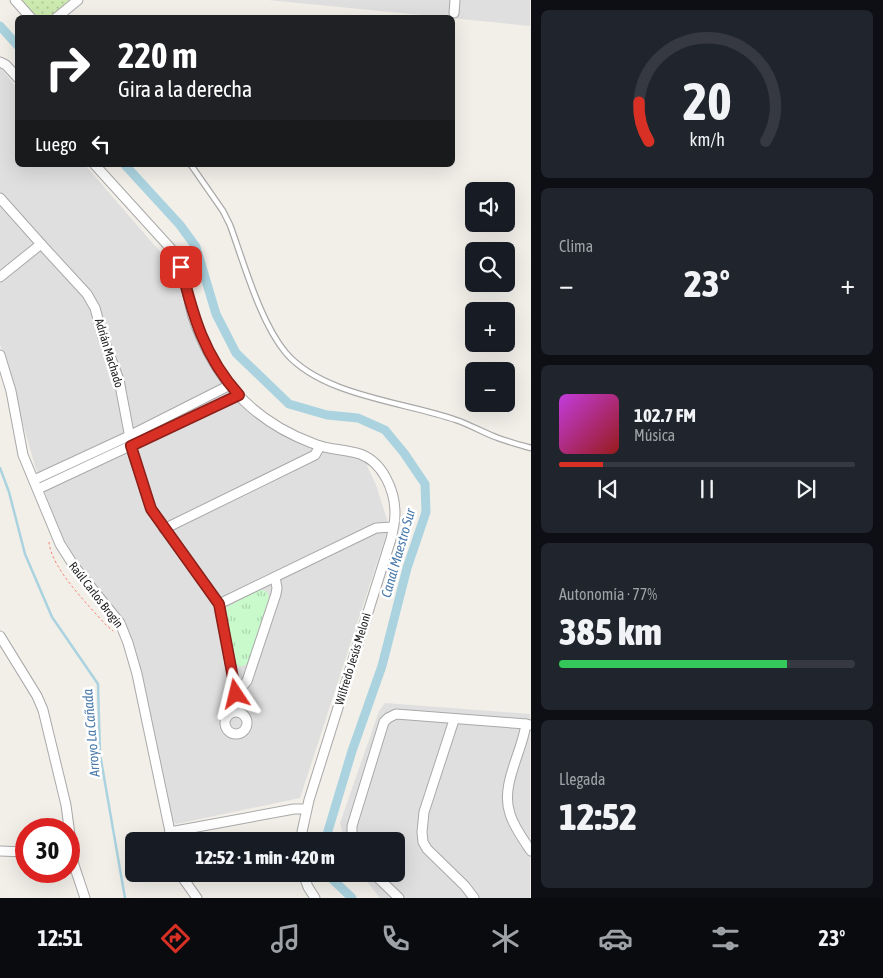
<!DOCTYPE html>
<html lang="es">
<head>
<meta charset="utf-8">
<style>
  body { margin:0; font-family:"Asap Condensed",sans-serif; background:#20242c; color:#f1f3f6; height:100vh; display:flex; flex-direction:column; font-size:19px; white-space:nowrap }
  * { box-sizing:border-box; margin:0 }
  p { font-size:16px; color:#9ea1a6 }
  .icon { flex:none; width:28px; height:28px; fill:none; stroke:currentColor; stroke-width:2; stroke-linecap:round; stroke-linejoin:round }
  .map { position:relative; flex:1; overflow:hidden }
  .sheet { display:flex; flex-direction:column; gap:10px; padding:10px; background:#0d0f14; width:352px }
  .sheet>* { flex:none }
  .hud { position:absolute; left:15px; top:15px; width:440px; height:152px; border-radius:8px; box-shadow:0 5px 20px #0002; background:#202124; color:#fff; overflow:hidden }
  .fabs { position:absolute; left:465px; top:182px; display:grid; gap:10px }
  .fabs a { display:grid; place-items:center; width:50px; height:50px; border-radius:8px; background:#171b24; box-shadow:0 5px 20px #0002; font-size:25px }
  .speed { position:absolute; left:15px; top:818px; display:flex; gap:10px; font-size:25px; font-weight:700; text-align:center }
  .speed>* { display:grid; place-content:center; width:65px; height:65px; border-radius:50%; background:#171b24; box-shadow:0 5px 20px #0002; line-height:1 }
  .speed .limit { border:8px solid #d22; background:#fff; color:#111 }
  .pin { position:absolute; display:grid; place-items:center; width:42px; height:42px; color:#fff; margin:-21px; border-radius:10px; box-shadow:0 2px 8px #0006 }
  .me { position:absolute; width:55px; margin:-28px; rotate:350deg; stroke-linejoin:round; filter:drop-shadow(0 0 4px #0008) }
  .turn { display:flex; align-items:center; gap:18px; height:105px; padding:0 20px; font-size:22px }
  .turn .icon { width:65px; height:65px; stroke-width:2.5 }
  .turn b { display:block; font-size:35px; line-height:42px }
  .then { display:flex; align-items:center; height:48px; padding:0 20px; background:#0003; gap:10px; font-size:19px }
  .big { font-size:38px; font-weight:800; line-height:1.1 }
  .sheet .tile { flex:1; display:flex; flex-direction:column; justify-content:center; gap:8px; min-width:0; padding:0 18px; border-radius:8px; background:#20242c }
  .sheet .dial { align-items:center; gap:0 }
  .dial svg { height:130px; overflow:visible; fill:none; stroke:#363941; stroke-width:7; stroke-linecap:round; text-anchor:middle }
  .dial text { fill:#f1f3f6; stroke:none }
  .song { display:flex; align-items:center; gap:15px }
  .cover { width:60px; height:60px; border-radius:8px; background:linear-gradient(135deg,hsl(290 70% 55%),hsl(0 70% 35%)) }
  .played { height:5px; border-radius:2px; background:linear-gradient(90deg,#d93025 15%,#363941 15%) }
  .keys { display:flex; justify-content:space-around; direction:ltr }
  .heat { display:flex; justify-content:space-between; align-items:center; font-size:28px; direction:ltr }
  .charge { height:8px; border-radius:4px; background:linear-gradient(90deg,#34c759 77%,#363941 0) }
  .trip { position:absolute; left:125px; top:832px; width:280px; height:50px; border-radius:8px; background:#171b24; box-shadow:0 5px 20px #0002; font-weight:800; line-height:50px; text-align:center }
  .tab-bar { display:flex; height:80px; justify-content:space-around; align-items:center; background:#090b0e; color:#9ea1a6 }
  .tab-bar .icon { width:35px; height:35px }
  .tab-bar .active { color:#d93025 }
  .tab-bar b { font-size:22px; color:#f1f3f6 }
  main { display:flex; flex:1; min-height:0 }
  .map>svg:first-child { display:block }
  .residential { fill:#e0dfdf }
  .grass { fill:url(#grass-dots) }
  .park { fill:url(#park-tufts) }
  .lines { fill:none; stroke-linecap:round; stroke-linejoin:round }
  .stream { stroke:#aad3df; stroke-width:2.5 }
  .canal { stroke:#aad3df; stroke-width:9 }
  .service-casing { stroke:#a9a9a9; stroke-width:7 }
  .minor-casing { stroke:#a9a9a9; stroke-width:11 }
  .path { stroke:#fa8072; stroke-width:1; stroke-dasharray:2.5 2.5; stroke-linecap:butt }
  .service { stroke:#fff; stroke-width:4.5 }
  .minor { stroke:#fff; stroke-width:9 }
  .route-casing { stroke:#8d1f18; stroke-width:12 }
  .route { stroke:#d93025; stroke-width:9 }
  .labels { text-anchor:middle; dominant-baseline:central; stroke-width:5; stroke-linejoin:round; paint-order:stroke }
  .street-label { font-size:12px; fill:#222; stroke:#fff }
  .water-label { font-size:14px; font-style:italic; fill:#4a7aab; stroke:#fff }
</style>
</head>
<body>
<main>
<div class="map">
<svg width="531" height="898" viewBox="0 0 531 898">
  <defs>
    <pattern id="grass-dots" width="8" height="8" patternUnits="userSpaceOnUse" patternTransform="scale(1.25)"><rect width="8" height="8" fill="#cdebb0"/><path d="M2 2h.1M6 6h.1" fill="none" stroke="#b0c997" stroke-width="1.8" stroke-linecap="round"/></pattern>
    <pattern id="park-tufts" width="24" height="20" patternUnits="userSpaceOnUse" patternTransform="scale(1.25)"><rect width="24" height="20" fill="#c8facc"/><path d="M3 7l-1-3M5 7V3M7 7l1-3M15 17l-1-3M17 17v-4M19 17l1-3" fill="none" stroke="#acd6af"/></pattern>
  </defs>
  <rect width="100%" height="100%" fill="#f2efe9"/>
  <!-- residential -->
  <g class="residential">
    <path d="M268,0h262v26l-78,-8z"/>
    <path d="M0,67l17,21 1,77h67l90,104 8,32 29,66 27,33 35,25 90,34 12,26 13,41 -89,272 -124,26 -4,-4 -36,-169 -18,-36 -50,-62 -33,-87 -35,-122z"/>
    <path d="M385,703l145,11v184h-150l-19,-24h35v-33h-51l-5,-18 39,-112z"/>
  </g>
  <!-- grass -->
  <path class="grass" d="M21,0h52l-22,18 -13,-1z"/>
  <!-- park -->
  <path class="park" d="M260,589l7,3 2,5 -21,67 -8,3 -7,-5 -8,-51 2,-4z"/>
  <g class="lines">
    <!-- stream -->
    <path class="stream" d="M0,468l9,24 16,62 27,63 46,67 2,70 25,144"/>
    <!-- canal -->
    <g class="canal">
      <path d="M0,26l18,20"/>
      <path d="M125,165l55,60 16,22 20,67 20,39 53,51 38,11 31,3 27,12 19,23 21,31 1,28 -19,56 -25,98 -30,85 -27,90"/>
      <path d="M329,874l1,3 22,21"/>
    </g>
    <!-- service casing -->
    <g class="service-casing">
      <path id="service" d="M191,165l32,46 7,14c14,38 30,97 56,128 37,43 119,49 170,67 15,5 28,13 42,18 11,4 22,7 33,10"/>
    </g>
    <!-- minor casing -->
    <g class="minor-casing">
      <g id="minor">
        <path d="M15,0l16,18"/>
        <path d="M454,13l1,-13"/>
        <path d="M56,18l22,-18"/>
        <path d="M0,62l6,3 12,13"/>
        <path d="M95,165l78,86c12,20 14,44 20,66 8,24 22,50 38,70 22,26 49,44 81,56 15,7 32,6 48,11 23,8 35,37 35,59 0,9 -2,18 -4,26l-82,261 -9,41"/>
        <path d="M0,198l41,46 -41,33"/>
        <path d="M41,244l46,50 8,14 8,29 16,43 14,74 18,55 68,95 17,90 1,17"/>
        <path d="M0,355l11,36 12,64 37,89 14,22 46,57 8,20 9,31 35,167"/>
        <path d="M34,480l95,-44 101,-51"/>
        <path d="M38,489l201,-94"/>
        <path d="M164,529l151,-74 5,-9"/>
        <path d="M219,604l157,-76 17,-1"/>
        <path d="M0,636l37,60 6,14 23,95 8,60 11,33"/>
        <path d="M236,694l11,-13 29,-87 1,-6 -2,-11"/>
        <circle cx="236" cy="723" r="11"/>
        <path d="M454,720l-30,92 -2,20 1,10 4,7 38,37 9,12"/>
        <path d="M530,725l-4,-1c-4,29 -26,61 -16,90 4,13 13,25 21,37"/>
        <path d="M170,832l124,-23h12"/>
        <path d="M352,841v-15l32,-104 4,-4 8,-4 130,10"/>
        <path d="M0,851l26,1"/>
        <path d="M180,874l17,24"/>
        <path d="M303,874l5,13 7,11"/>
        <path d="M374,874l25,24"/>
      </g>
    </g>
    <!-- path -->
    <path class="path" d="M49,542c2,26 40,64 57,83l7,6"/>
    <!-- service -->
    <use href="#service" class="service"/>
    <!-- minor -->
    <use href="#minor" class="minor"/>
  </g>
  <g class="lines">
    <!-- route casing -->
    <g class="route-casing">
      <path id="route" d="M181,267c12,49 23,89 58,128l-108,51 20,63 68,95 17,90"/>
    </g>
    <!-- route -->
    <use href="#route" class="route"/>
  </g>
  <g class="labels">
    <!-- street labels -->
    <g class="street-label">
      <text transform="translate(109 353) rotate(73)">Adrián Machado</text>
      <text transform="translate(96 595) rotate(52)">Raúl Carlos Brogin</text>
      <text transform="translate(353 659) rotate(-73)">Wilfredo Jesús Meloni</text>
    </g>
    <!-- water labels -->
    <g class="water-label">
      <text transform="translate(398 553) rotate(-74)">Canal Maestro Sur</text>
      <text transform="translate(91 733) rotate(-95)">Arroyo La Cañada</text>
    </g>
  </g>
</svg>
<div class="fabs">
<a><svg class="icon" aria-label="sound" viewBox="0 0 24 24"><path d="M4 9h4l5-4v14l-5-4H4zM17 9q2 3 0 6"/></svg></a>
<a><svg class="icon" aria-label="search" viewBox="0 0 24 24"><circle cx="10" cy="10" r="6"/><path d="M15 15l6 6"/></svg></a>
<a>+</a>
<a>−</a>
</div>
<div class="speed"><div class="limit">30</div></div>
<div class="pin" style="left:181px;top:267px;background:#d93025"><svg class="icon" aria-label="arrive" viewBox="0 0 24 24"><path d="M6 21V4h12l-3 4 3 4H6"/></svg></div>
<svg class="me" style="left:236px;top:694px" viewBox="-20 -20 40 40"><path d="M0-17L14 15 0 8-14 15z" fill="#d93025" stroke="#fff" stroke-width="4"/></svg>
<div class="trip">12:52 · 1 min · 420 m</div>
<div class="hud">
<div class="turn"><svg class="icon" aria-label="right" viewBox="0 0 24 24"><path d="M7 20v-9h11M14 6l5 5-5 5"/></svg><div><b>220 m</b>Gira a la derecha</div></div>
<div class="then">Luego<svg class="icon" aria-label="left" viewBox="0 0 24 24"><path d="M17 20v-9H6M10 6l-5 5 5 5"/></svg></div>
</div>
</div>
<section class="sheet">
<div class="tile dial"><svg viewBox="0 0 100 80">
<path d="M14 69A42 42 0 1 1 86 69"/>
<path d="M14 69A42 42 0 0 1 8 45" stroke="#d93025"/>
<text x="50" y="56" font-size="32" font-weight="700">20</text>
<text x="50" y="72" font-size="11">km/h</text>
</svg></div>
<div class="tile"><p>Clima</p>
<div class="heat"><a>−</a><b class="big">23°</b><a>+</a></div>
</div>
<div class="tile">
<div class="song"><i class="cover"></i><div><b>102.7 FM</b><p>Música</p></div></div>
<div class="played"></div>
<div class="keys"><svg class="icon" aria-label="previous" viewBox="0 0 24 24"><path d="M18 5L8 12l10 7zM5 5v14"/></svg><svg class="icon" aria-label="pause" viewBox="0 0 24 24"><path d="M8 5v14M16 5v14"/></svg><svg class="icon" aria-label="next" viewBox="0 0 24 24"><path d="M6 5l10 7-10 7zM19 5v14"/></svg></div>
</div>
<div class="tile"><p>Autonomía · 77%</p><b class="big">385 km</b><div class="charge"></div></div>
<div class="tile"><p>Llegada</p><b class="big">12:52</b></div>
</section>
</main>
<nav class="tab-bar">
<b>12:51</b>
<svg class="icon active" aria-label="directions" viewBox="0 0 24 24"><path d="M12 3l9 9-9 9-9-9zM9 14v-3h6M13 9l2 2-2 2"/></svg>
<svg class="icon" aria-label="music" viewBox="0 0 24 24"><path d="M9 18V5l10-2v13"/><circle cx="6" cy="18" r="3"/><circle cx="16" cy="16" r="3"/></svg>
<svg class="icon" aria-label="phone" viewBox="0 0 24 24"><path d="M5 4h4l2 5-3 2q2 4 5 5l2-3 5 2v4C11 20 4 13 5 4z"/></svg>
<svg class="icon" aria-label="climate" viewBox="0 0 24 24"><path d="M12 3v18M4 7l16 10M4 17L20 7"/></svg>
<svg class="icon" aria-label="car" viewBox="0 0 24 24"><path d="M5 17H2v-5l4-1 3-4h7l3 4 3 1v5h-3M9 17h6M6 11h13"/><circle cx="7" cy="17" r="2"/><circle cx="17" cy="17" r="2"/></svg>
<svg class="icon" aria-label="filters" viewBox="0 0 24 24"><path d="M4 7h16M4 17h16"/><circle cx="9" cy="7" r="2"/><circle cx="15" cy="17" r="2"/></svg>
<b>23°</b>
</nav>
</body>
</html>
